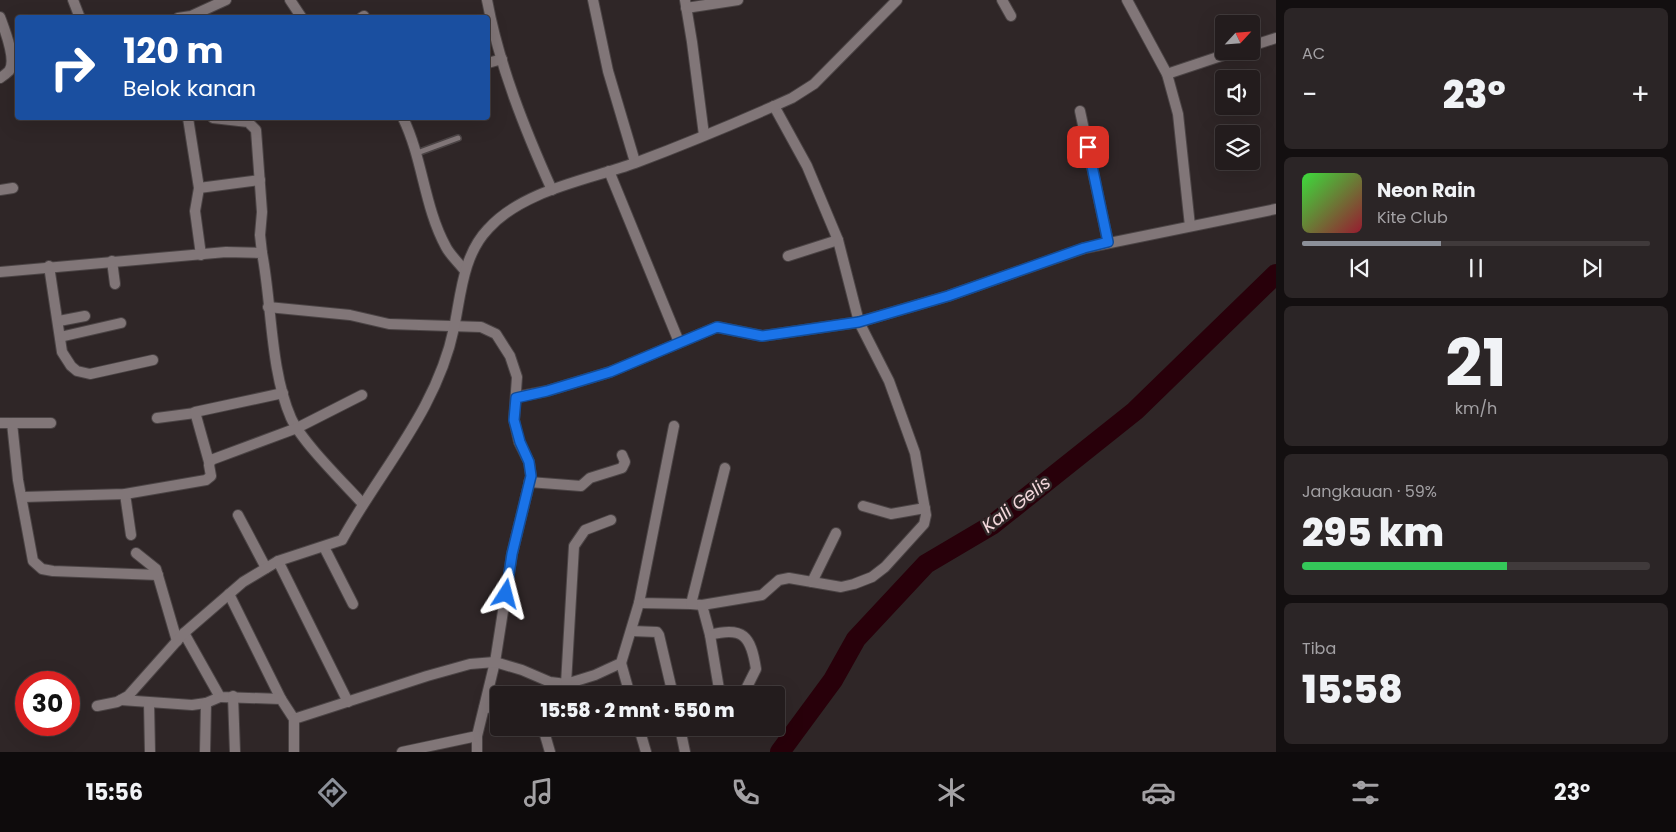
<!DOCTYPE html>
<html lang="id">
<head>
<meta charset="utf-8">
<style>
  body { margin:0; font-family:Poppins,sans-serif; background:#2b2526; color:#f1f3f6; height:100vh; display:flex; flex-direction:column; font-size:19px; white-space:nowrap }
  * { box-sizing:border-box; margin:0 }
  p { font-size:16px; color:#a3a1a4 }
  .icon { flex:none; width:28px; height:28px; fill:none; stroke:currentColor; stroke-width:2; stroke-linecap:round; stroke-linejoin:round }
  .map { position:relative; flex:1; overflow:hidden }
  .panel { display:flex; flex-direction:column; gap:8px; padding:8px; background:#130f10; width:400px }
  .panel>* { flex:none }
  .guide { position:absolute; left:15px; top:15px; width:475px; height:105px; border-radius:5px; box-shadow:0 5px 20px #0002,0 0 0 1px #403a3b; background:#1a4fa0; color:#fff; overflow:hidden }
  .needle { width:32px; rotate:64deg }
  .tools { position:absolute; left:1215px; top:15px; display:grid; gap:10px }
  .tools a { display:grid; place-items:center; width:45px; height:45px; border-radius:5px; background:#231c1d; box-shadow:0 5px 20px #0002,0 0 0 1px #403a3b; font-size:25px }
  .speed { position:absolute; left:15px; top:671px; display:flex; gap:10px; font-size:25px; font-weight:700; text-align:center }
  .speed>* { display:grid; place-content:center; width:65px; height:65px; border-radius:50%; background:#231c1d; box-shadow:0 5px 20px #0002,0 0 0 1px #403a3b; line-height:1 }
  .speed .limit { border:8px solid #d22; background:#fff; color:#111 }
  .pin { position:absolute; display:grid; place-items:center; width:42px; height:42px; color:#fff; margin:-21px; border-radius:10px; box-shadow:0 2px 8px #0006 }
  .me { position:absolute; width:55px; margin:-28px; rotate:9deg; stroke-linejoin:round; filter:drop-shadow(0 0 4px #0008) }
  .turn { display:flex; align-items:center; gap:18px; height:105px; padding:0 25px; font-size:22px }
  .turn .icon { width:65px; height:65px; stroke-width:2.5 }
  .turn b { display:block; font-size:35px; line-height:42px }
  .big { font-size:38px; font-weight:800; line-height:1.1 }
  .panel .card { flex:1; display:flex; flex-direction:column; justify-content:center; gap:8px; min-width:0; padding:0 18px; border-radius:8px; background:#2b2526 }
  .panel .dial { align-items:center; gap:0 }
  .dial b { font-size:65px; line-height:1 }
  .song { display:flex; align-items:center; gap:15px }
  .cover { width:60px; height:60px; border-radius:8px; background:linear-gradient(135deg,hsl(120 70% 55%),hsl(350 70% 35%)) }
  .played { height:5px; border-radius:2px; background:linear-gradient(90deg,#8c9099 40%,#403a3b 40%) }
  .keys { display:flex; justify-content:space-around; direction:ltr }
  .heat { display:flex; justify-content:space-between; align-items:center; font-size:28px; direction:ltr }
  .charge { height:8px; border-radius:4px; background:linear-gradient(90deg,#34c759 59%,#403a3b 0) }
  .trip { position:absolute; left:490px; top:686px; width:295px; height:50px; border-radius:5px; background:#231c1d; box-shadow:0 5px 20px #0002,0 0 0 1px #403a3b; font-weight:800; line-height:50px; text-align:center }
  .menu { display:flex; height:80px; justify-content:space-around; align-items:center; background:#0e0b0c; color:#a3a1a4 }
  .menu .icon { width:35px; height:35px }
  .menu .selected { color:#8c9099 }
  .menu b { font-size:22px; color:#f1f3f6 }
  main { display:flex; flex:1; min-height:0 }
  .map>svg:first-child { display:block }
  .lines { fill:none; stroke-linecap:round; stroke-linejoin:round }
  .river { stroke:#28000a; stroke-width:20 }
  .lane-casing { stroke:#4b4445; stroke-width:8 }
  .street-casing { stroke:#4b4445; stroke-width:12 }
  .lane { stroke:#817678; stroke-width:5 }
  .street { stroke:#817678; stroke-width:10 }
  .route-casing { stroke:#114b97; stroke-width:12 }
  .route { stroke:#1a73e8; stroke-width:9 }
  .labels { text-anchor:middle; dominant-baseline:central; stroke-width:5; stroke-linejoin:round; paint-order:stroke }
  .water-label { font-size:18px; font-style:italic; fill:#f3d7db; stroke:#2f2627 }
</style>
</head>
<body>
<main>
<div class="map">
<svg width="1276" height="752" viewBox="0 0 1276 752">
  <rect width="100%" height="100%" fill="#2f2627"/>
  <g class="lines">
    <!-- river -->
    <path class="river" d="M780,752l53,-72 23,-41 70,-75 66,-39 143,-114 141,-137"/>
    <!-- lane casing -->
    <g class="lane-casing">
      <path id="lane" d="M417,153l41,-15"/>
    </g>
    <!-- street casing -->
    <g class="street-casing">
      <g id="street">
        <path d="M73,0l7,18"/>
        <path d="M290,0l12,18"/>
        <path d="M487,0c12,65 38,130 65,190"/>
        <path d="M593,0l15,71 27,91"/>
        <path d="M685,0l7,42 12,93"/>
        <path d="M1002,0l9,16"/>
        <path d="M1127,0l40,74 11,40 12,112"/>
        <path d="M686,8l52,-8"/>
        <path d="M0,17c4,11 17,43 9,54 -2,2 -6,5 -9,7"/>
        <path d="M178,18l13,-2 35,-16"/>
        <path d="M361,18l3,-2"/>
        <path d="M1251,46l25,-8"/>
        <path d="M488,63l14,-4"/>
        <path d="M1167,74l69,-23"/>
        <path d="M1080,111l28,131"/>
        <path d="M188,118l11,70 -4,23 6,44"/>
        <path d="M213,118l35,4 8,8 6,82 -2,23 2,18"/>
        <path d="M403,118c20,41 21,89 43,129 4,8 13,16 19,24"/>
        <path d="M609,171l70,171"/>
        <path d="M199,188l61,-8"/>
        <path d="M0,190l13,-2"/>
        <path d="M788,256l50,-16"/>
        <path d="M112,261l3,23"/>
        <path d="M49,266l13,86 9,14 6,5 13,3 63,-14"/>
        <path d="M0,272l226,-20 36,1c10,51 8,117 29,165 11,24 52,64 71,85"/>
        <path d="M268,307l82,8 39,9 92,3 15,7 14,22 7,21 -3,43 5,22 10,20 2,14 -19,78 -17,108 -18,74v16"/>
        <path d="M59,321l26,-5"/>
        <path d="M60,337l61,-14"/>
        <path d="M516,397l31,-6 63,-19 107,-45 45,9 97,-14 89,-26 137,-48 191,-39"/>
        <path d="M157,418l38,-5"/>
        <path d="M0,423h12l6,57 15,81 9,8 11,2 105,4"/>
        <path d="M12,423h39"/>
        <path d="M674,426l-35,177 52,1"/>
        <path d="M209,462l-14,-50 88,-19"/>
        <path d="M725,468l-34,136 11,1 60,-10 17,-15 10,-2 52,9 13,-3 18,-7 13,-10 39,-43 2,-9 -11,-62 -26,-72 -30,-59 -21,-82 -31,-74 -33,-60"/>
        <path d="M529,482l52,4 9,-8 32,-10 3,-6 -3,-7"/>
        <path d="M125,494l6,41"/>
        <path d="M23,497l102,-3 81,-14 5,-4 -2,-11 2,-5 86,-32 65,-33"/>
        <path d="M863,506l28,8 34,-6"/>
        <path d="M238,515l28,53"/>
        <path d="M324,547l29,57"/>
        <path d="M136,553l20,16 21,72"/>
        <path d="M278,561l70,141"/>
        <path d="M812,582l24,-49"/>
        <path d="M229,594l52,105"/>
        <path d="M702,605l8,30c33,-9 41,1 46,34l-13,26"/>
        <path d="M632,631l25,1 2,3 14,60"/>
        <path d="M184,633l36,64 61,2 13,20 133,-43 43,-12 25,-2 27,8 28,12 16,2 29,-9 26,-12 18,-60"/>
        <path d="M710,635l10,60"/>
        <path d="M621,663l9,32"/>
        <path d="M566,684l8,-138 11,-16 26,-10"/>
        <path d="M233,696l2,56"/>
        <path d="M121,700l71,5 14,-2"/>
        <path d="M149,703l1,49"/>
        <path d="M97,706l20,-4 11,-6 56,-63 59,-51 35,-21 64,-21c39,-71 95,-130 112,-212 7,-34 9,-73 34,-99 35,-39 100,-49 147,-66 53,-20 106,-42 157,-65l22,-14 83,-84"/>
        <path d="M484,708l15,-1"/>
        <path d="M294,719v33"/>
        <path d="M543,728l7,24"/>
        <path d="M639,728l7,24"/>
        <path d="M680,728l5,24"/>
        <path d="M205,752l1,-49 14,-6"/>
        <path d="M402,752l75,-16"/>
      </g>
    </g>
    <!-- lane -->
    <use href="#lane" class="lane"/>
    <!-- street -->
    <use href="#street" class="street"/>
  </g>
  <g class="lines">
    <!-- route casing -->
    <g class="route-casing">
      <path id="route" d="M506,594l6,-40 19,-78 -2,-14 -9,-20 -6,-22 2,-22 31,-7 63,-19 107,-45 45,9 97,-14 89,-26 136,-48 24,-6 -20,-95"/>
    </g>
    <!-- route -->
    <use href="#route" class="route"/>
  </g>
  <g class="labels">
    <!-- water labels -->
    <g class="water-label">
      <text transform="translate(1016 504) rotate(-37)">Kali Gelis</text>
    </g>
  </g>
</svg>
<div class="tools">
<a><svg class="needle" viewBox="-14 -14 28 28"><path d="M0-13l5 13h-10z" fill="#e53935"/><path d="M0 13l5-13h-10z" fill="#a3a1a4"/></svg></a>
<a><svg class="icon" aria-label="sound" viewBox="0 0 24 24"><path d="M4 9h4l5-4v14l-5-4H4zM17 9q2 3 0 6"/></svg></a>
<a><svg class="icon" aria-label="layers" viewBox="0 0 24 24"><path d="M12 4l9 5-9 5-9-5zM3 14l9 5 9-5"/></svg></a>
</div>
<div class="speed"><div class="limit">30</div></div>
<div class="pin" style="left:1088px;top:147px;background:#d93025"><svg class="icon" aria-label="arrive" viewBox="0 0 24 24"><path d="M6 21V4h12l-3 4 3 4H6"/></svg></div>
<svg class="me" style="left:506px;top:594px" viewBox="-20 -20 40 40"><path d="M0-17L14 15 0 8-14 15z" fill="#1a73e8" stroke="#fff" stroke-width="4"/></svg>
<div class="trip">15:58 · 2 mnt · 550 m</div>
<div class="guide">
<div class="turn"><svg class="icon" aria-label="right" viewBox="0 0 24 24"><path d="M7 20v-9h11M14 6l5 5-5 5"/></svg><div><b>120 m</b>Belok kanan</div></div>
</div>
</div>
<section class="panel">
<div class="card"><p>AC</p>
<div class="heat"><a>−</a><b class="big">23°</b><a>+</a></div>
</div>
<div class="card">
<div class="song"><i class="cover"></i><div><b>Neon Rain</b><p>Kite Club</p></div></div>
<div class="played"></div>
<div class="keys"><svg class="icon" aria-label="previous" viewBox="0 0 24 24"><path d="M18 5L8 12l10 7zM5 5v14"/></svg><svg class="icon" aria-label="pause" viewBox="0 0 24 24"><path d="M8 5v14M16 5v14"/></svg><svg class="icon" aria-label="next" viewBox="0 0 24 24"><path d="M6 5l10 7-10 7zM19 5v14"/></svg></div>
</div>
<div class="card dial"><b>21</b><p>km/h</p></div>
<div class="card"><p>Jangkauan · 59%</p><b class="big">295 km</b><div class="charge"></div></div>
<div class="card"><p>Tiba</p><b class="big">15:58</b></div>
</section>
</main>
<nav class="menu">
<b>15:56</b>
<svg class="icon selected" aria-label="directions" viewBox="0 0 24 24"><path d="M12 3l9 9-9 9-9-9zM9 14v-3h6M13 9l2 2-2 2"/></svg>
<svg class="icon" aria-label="music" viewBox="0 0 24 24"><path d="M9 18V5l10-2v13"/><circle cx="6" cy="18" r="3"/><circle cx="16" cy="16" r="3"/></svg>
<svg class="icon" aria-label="phone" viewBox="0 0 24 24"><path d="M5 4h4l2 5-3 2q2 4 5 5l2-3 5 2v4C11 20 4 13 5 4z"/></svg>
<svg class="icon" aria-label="climate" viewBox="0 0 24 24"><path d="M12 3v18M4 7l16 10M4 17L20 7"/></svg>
<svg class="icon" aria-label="car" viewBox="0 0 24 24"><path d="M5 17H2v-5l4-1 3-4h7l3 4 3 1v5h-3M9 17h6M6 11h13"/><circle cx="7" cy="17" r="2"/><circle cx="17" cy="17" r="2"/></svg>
<svg class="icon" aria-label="filters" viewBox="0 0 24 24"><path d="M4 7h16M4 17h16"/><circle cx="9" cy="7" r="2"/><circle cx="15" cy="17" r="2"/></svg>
<b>23°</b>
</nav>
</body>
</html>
